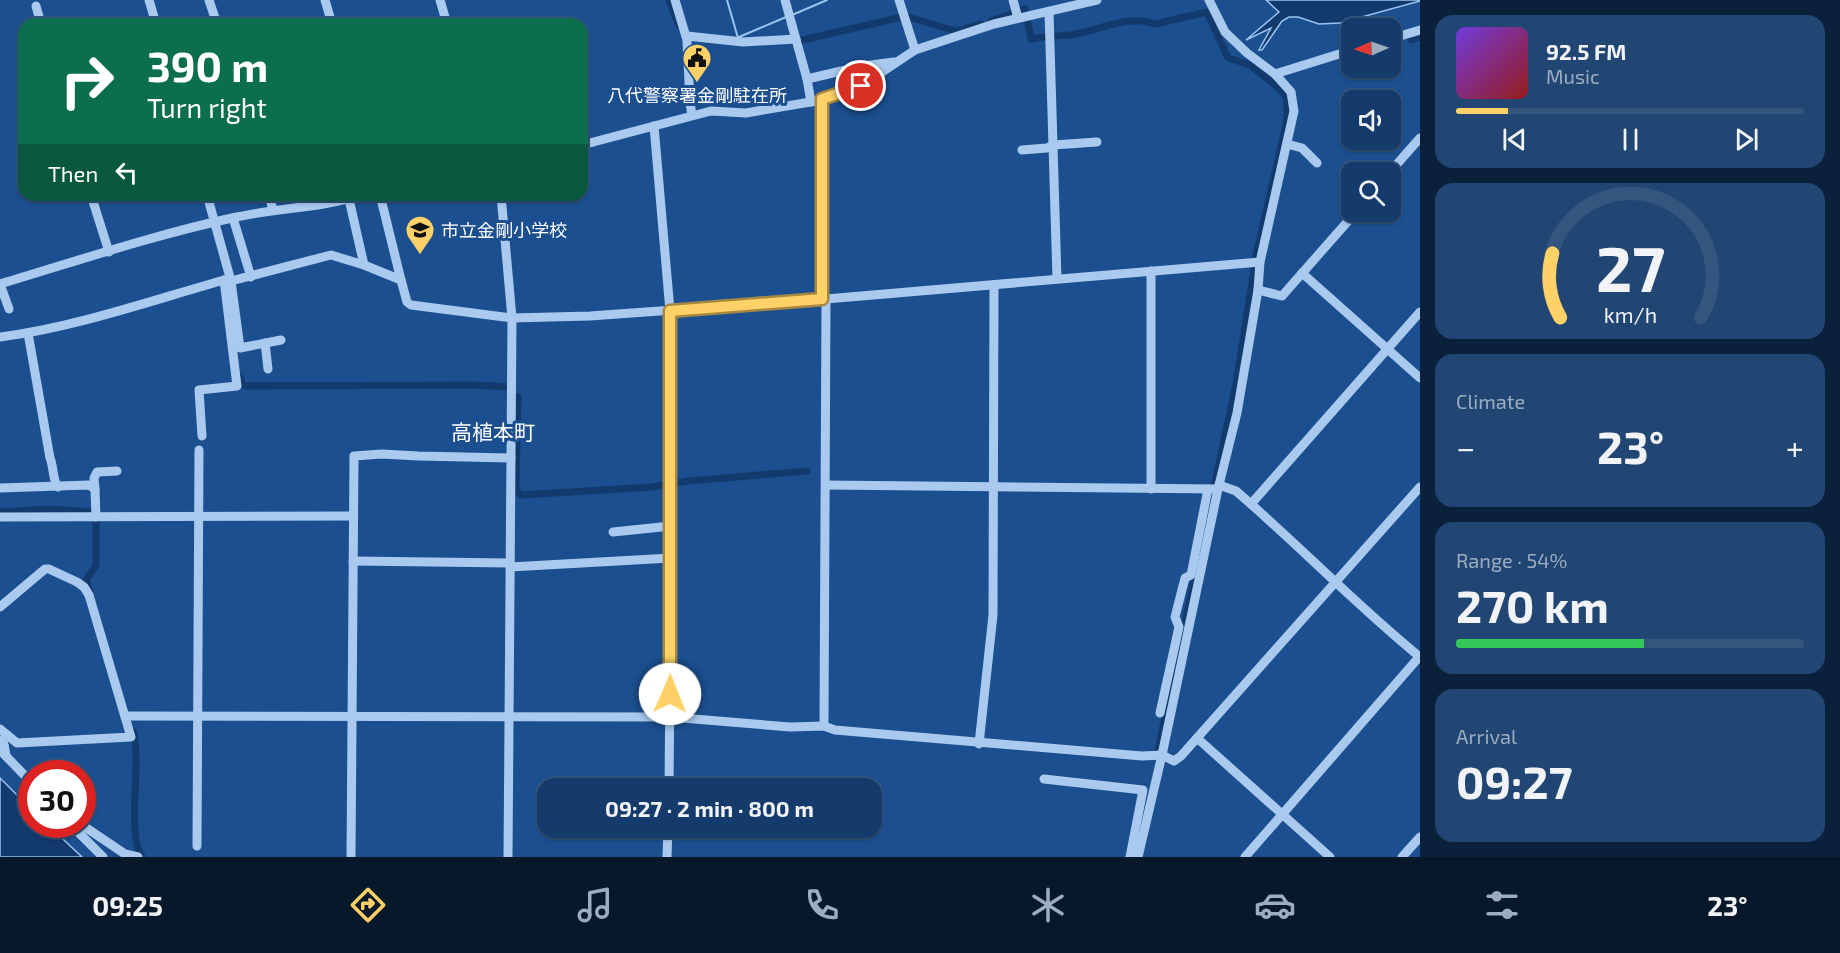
<!DOCTYPE html>
<html lang="en">
<head>
<meta charset="utf-8">
<style>
  body { margin:0; font-family:"Exo 2","Noto Sans JP",sans-serif; background:#214673; color:#f1f3f6; height:100vh; display:flex; flex-direction:column; font-size:22px; white-space:nowrap }
  * { box-sizing:border-box; margin:0 }
  p { font-size:20px; color:#9dadc1 }
  .icon { flex:none; width:33px; height:33px; fill:none; stroke:currentColor; stroke-width:2; stroke-linecap:round; stroke-linejoin:round }
  .map { position:relative; flex:1; overflow:hidden }
  .side { display:flex; flex-direction:column; gap:15px; padding:15px; background:#0b203b; width:420px }
  .side>* { flex:none }
  .banner { position:absolute; left:18px; top:18px; width:570px; height:183px; border-radius:18px; box-shadow:0 2px 4px #0004,0 0 0 2px #33557e; background:#0b6e4f; color:#fff; overflow:hidden }
  .needle { width:39px; rotate:268deg }
  .fabs { position:absolute; left:1341px; top:18px; display:grid; gap:12px }
  .fabs a { display:grid; place-items:center; width:60px; height:60px; border-radius:12px; background:#143b6b; box-shadow:0 2px 4px #0004,0 0 0 2px #33557e; font-size:30px }
  .speed { position:absolute; left:18px; top:760px; display:flex; gap:12px; font-size:30px; font-weight:700; text-align:center }
  .speed>* { display:grid; place-content:center; width:78px; height:78px; border-radius:50%; background:#143b6b; box-shadow:0 2px 4px #0004,0 0 0 2px #33557e; line-height:1 }
  .speed .limit { border:9px solid #d22; background:#fff; color:#111 }
  .pin { position:absolute; display:grid; place-items:center; width:51px; height:51px; color:#fff; margin:-26px; border:3px solid #fff; border-radius:50%; box-shadow:0 2px 6px #0007 }
  .me { position:absolute; width:66px; margin:-33px; rotate:1deg; stroke-linejoin:round; filter:drop-shadow(0 0 4px #0008) }
  .turn { display:flex; align-items:center; gap:21px; height:126px; padding:0 30px; font-size:27px }
  .turn .icon { width:78px; height:78px; stroke-width:2.5 }
  .turn b { display:block; font-size:42px; line-height:51px }
  .then { display:flex; align-items:center; height:57px; padding:0 30px; background:#0003; gap:12px; font-size:22px }
  .big { font-size:45px; font-weight:700; line-height:1.1 }
  .side .card { flex:1; display:flex; flex-direction:column; justify-content:center; gap:9px; min-width:0; padding:0 21px; border-radius:18px; background:#214673 }
  .side .dial { align-items:center; gap:0 }
  .dial svg { height:156px; overflow:visible; fill:none; stroke:#33557e; stroke-width:7; stroke-linecap:round; text-anchor:middle }
  .dial text { fill:#f1f3f6; stroke:none }
  .song { display:flex; align-items:center; gap:18px }
  .cover { width:72px; height:72px; border-radius:9px; background:linear-gradient(135deg,hsl(260 70% 55%),hsl(0 70% 35%)) }
  .played { height:6px; border-radius:3px; background:linear-gradient(90deg,#ffd166 15%,#33557e 15%) }
  .keys { display:flex; justify-content:space-around; direction:ltr }
  .heat { display:flex; justify-content:space-between; align-items:center; font-size:33px; direction:ltr }
  .charge { height:9px; border-radius:4px; background:linear-gradient(90deg,#34c759 54%,#33557e 0) }
  .trip { position:absolute; left:537px; top:778px; width:345px; height:60px; border-radius:18px; background:#143b6b; box-shadow:0 2px 4px #0004,0 0 0 2px #33557e; font-weight:700; line-height:60px; text-align:center }
  .menu { display:flex; height:96px; justify-content:space-around; align-items:center; background:#08182b; color:#9dadc1 }
  .menu .icon { width:42px; height:42px }
  .menu .active { color:#ffd166 }
  .menu b { font-size:27px; color:#f1f3f6 }
  main { display:flex; flex:1; min-height:0 }
  .map>svg:first-child { display:block }
  .water { fill:#123a6d; stroke:#9cc4f0; stroke-width:1.5 }
  .lines { fill:none; stroke-linecap:round; stroke-linejoin:round }
  .stream { stroke:#9cc4f0; stroke-width:2 }
  .canal { stroke:#123a6d; stroke-width:7 }
  .minor { stroke:#a9c9ee; stroke-width:9 }
  .route-casing { stroke:#a68842; stroke-width:15 }
  .route { stroke:#ffd166; stroke-width:10 }
  .labels { text-anchor:middle; dominant-baseline:central; stroke-width:6; stroke-linejoin:round; paint-order:stroke }
  .poi-label { font-size:18px; fill:#fff; stroke:#1b4f8f }
  .quarter-label { font-size:21px; fill:#fff; stroke:#1b4f8f }
</style>
</head>
<body>
<main>
<div class="map">
<svg width="1420" height="857" viewBox="0 0 1420 857">
  <rect width="100%" height="100%" fill="#1b4f8f"/>
  <!-- water -->
  <g class="water">
    <path d="M1266,0h154v1l-80,22 -21,1 -21,-7h-9l-7,4 -20,29h-3l12,-22 -25,12 33,-28z"/>
    <path d="M0,778l31,31 1,16h16l34,32h-82z"/>
  </g>
  <g class="lines">
    <!-- stream -->
    <g class="stream">
      <path d="M727,0l11,38"/>
      <path d="M792,15l35,-15"/>
      <path d="M739,37l47,-20"/>
    </g>
    <!-- canal -->
    <g class="canal">
      <path d="M669,0l10,26"/>
      <path d="M991,21l34,-12 6,30c13,-3 26,-3 39,-4 26,-3 58,-22 85,-11l52,-12 21,46 22,7 30,24 7,9v22l-31,136 -20,128 -36,169"/>
      <path d="M1411,40l9,-3"/>
      <path d="M794,42l108,-25h6l48,14 25,-7"/>
      <path d="M240,377l2,7 4,2 226,-1 37,2"/>
      <path d="M518,397l-2,93 5,5 131,-8 36,-6 119,-10"/>
      <path d="M0,512l50,-3 41,3"/>
      <path d="M90,591l-4,-11 10,-15v-45"/>
      <path d="M133,731c9,31 -7,102 9,126"/>
      <path d="M1157,755l39,-185"/>
    </g>
    <!-- minor -->
    <g class="minor">
      <path d="M149,0l7,24"/>
      <path d="M209,0l8,24"/>
      <path d="M325,0l7,24"/>
      <path d="M440,0l7,24"/>
      <path d="M675,0l12,40 3,63 2,12"/>
      <path d="M785,0l22,79 4,23"/>
      <path d="M899,0l16,50"/>
      <path d="M1013,0l5,18"/>
      <path d="M36,6l5,18"/>
      <path d="M1049,12l8,267"/>
      <path d="M687,36l56,6 53,-3"/>
      <path d="M1390,39l30,-9"/>
      <path d="M1275,74l77,-24"/>
      <path d="M807,79l56,-13 31,-4"/>
      <path d="M654,126l16,185 1,247 -2,231"/>
      <path d="M1287,144l15,4 15,15"/>
      <path d="M582,145l129,-34 35,2 76,-13 39,-14 54,-36 79,-26 103,-24"/>
      <path d="M1022,150l25,-2 6,-3 44,-3"/>
      <path d="M1390,172l30,-34"/>
      <path d="M91,195l18,57"/>
      <path d="M207,195l24,86 100,-26 33,10 37,15 6,22 4,3 101,13 78,-2 236,-17 434,-37"/>
      <path d="M269,195l4,15"/>
      <path d="M380,195l21,85"/>
      <path d="M501,195l11,123 -4,539"/>
      <path d="M349,199l15,66"/>
      <path d="M233,218l18,59"/>
      <path d="M1302,273l118,105"/>
      <path d="M0,284c77,-23 154,-49 232,-66 43,-10 89,-10 130,-23"/>
      <path d="M0,284l9,25"/>
      <path d="M1258,290l24,6 74,-84"/>
      <path d="M822,299v-199"/>
      <path d="M28,333l22,125c4,9 2,21 8,29"/>
      <path d="M0,337c76,-10 150,-36 224,-57l7,1 9,67 41,-8"/>
      <path d="M265,343l3,26"/>
      <path d="M202,436l-3,-46 38,-4 -13,-106"/>
      <path d="M826,485l392,4"/>
      <path d="M1219,485l17,6c63,54 120,114 184,166"/>
      <path d="M0,488l89,-3 6,4 1,28"/>
      <path d="M95,489l-1,-11 3,-6 20,-1"/>
      <path d="M1151,489v-218"/>
      <path d="M1251,504l169,-192"/>
      <path d="M0,517l353,-1"/>
      <path d="M613,532l58,-6"/>
      <path d="M353,561l157,2"/>
      <path d="M510,567l161,-9"/>
      <path d="M0,607l45,-38h4l28,13 7,5 5,8 42,142 -114,6 -17,-14"/>
      <path d="M1160,713l19,-86 -4,-10 10,-39 6,-3 17,-86"/>
      <path d="M125,716l545,1 120,10 34,-1 11,4 307,26 20,-1 12,6 7,-5 16,-18 133,119"/>
      <path d="M824,726l2,-427"/>
      <path d="M1197,738l223,-251"/>
      <path d="M0,740l4,4 2,12"/>
      <path d="M979,744l14,-129 1,-330"/>
      <path d="M0,750l32,33"/>
      <path d="M1044,779l99,11 -13,67"/>
      <path d="M71,825l32,32"/>
      <path d="M82,825l43,29 13,3"/>
      <path d="M197,846l2,-396"/>
      <path d="M351,857l3,-401 28,-2 36,2 93,2"/>
      <path d="M667,857l1,-29"/>
      <path d="M1138,857l24,-102 56,-266 19,-76 21,-123 2,-28 34,-151 -3,-19 -16,-18 -28,-21 -22,-21 -16,-32"/>
      <path d="M1245,857l175,-201"/>
      <path d="M1402,857l18,-20"/>
    </g>
  </g>
  <g class="lines">
    <!-- route casing -->
    <g class="route-casing">
      <path id="route" d="M670,694v-383l152,-12v-200l39,-13"/>
    </g>
    <!-- route -->
    <use href="#route" class="route"/>
  </g>
  <!-- icons -->
  <defs>
    <g id="civic-pin" transform="scale(1.5)"><path d="M0 17L-7.5 6A9.5 9.5 0 1 1 7.5 6Z" fill="#ffd166" stroke="#1b4f8f"/><path d="M-.6-6.5H3V-4.5H.6V-3L4-1V1h2V6H-6V1h2V-1L-.6-3ZM-1.2 2.5V6h2.4V2.5Z" fill="#111"/></g>
    <g id="school-pin" transform="scale(1.5)"><path d="M0 17L-7.5 6A9.5 9.5 0 1 1 7.5 6Z" fill="#ffd166" stroke="#1b4f8f"/><path d="M0-5L7-2L0 1L-7-2ZM-4 1L0 2.5L4 1V4Q0 6-4 4Z" fill="#111"/></g>
  </defs>
  <g fill-rule="evenodd">
    <use href="#civic-pin" x="697" y="58"/>
    <use href="#school-pin" x="420" y="230"/>
  </g>
  <g class="labels">
    <!-- poi labels -->
    <g class="poi-label">
      <text x="697" y="95">八代警察署金剛駐在所</text>
      <text x="441" y="230" text-anchor="start">市立金剛小学校</text>
    </g>
    <!-- quarter labels -->
    <g class="quarter-label">
      <text x="493" y="431">高植本町</text>
    </g>
  </g>
</svg>
<div class="fabs">
<a><svg class="needle" viewBox="-14 -14 28 28"><path d="M0-13l5 13h-10z" fill="#e53935"/><path d="M0 13l5-13h-10z" fill="#9dadc1"/></svg></a>
<a><svg class="icon" aria-label="sound" viewBox="0 0 24 24"><path d="M4 9h4l5-4v14l-5-4H4zM17 9q2 3 0 6"/></svg></a>
<a><svg class="icon" aria-label="search" viewBox="0 0 24 24"><circle cx="10" cy="10" r="6"/><path d="M15 15l6 6"/></svg></a>
</div>
<div class="speed"><div class="limit">30</div></div>
<div class="pin" style="left:861px;top:86px;background:#d93025"><svg class="icon" aria-label="arrive" viewBox="0 0 24 24"><path d="M6 21V4h12l-3 4 3 4H6"/></svg></div>
<svg class="me" style="left:670px;top:694px" viewBox="-20 -20 40 40"><circle r="19" fill="#fff"/><path d="M0-13L10 11 0 6-10 11z" fill="#ffd166"/></svg>
<div class="trip">09:27 · 2 min · 800 m</div>
<div class="banner">
<div class="turn"><svg class="icon" aria-label="right" viewBox="0 0 24 24"><path d="M7 20v-9h11M14 6l5 5-5 5"/></svg><div><b>390 m</b>Turn right</div></div>
<div class="then">Then<svg class="icon" aria-label="left" viewBox="0 0 24 24"><path d="M17 20v-9H6M10 6l-5 5 5 5"/></svg></div>
</div>
</div>
<section class="side">
<div class="card">
<div class="song"><i class="cover"></i><div><b>92.5 FM</b><p>Music</p></div></div>
<div class="played"></div>
<div class="keys"><svg class="icon" aria-label="previous" viewBox="0 0 24 24"><path d="M18 5L8 12l10 7zM5 5v14"/></svg><svg class="icon" aria-label="pause" viewBox="0 0 24 24"><path d="M8 5v14M16 5v14"/></svg><svg class="icon" aria-label="next" viewBox="0 0 24 24"><path d="M6 5l10 7-10 7zM19 5v14"/></svg></div>
</div>
<div class="card dial"><svg viewBox="0 0 100 80">
<path d="M14 69A42 42 0 1 1 86 69"/>
<path d="M14 69A42 42 0 0 1 10 36" stroke="#ffd166"/>
<text x="50" y="56" font-size="32" font-weight="700">27</text>
<text x="50" y="72" font-size="11">km/h</text>
</svg></div>
<div class="card"><p>Climate</p>
<div class="heat"><a>−</a><b class="big">23°</b><a>+</a></div>
</div>
<div class="card"><p>Range · 54%</p><b class="big">270 km</b><div class="charge"></div></div>
<div class="card"><p>Arrival</p><b class="big">09:27</b></div>
</section>
</main>
<nav class="menu">
<b>09:25</b>
<svg class="icon active" aria-label="directions" viewBox="0 0 24 24"><path d="M12 3l9 9-9 9-9-9zM9 14v-3h6M13 9l2 2-2 2"/></svg>
<svg class="icon" aria-label="music" viewBox="0 0 24 24"><path d="M9 18V5l10-2v13"/><circle cx="6" cy="18" r="3"/><circle cx="16" cy="16" r="3"/></svg>
<svg class="icon" aria-label="phone" viewBox="0 0 24 24"><path d="M5 4h4l2 5-3 2q2 4 5 5l2-3 5 2v4C11 20 4 13 5 4z"/></svg>
<svg class="icon" aria-label="climate" viewBox="0 0 24 24"><path d="M12 3v18M4 7l16 10M4 17L20 7"/></svg>
<svg class="icon" aria-label="car" viewBox="0 0 24 24"><path d="M5 17H2v-5l4-1 3-4h7l3 4 3 1v5h-3M9 17h6M6 11h13"/><circle cx="7" cy="17" r="2"/><circle cx="17" cy="17" r="2"/></svg>
<svg class="icon" aria-label="filters" viewBox="0 0 24 24"><path d="M4 7h16M4 17h16"/><circle cx="9" cy="7" r="2"/><circle cx="15" cy="17" r="2"/></svg>
<b>23°</b>
</nav>
</body>
</html>
